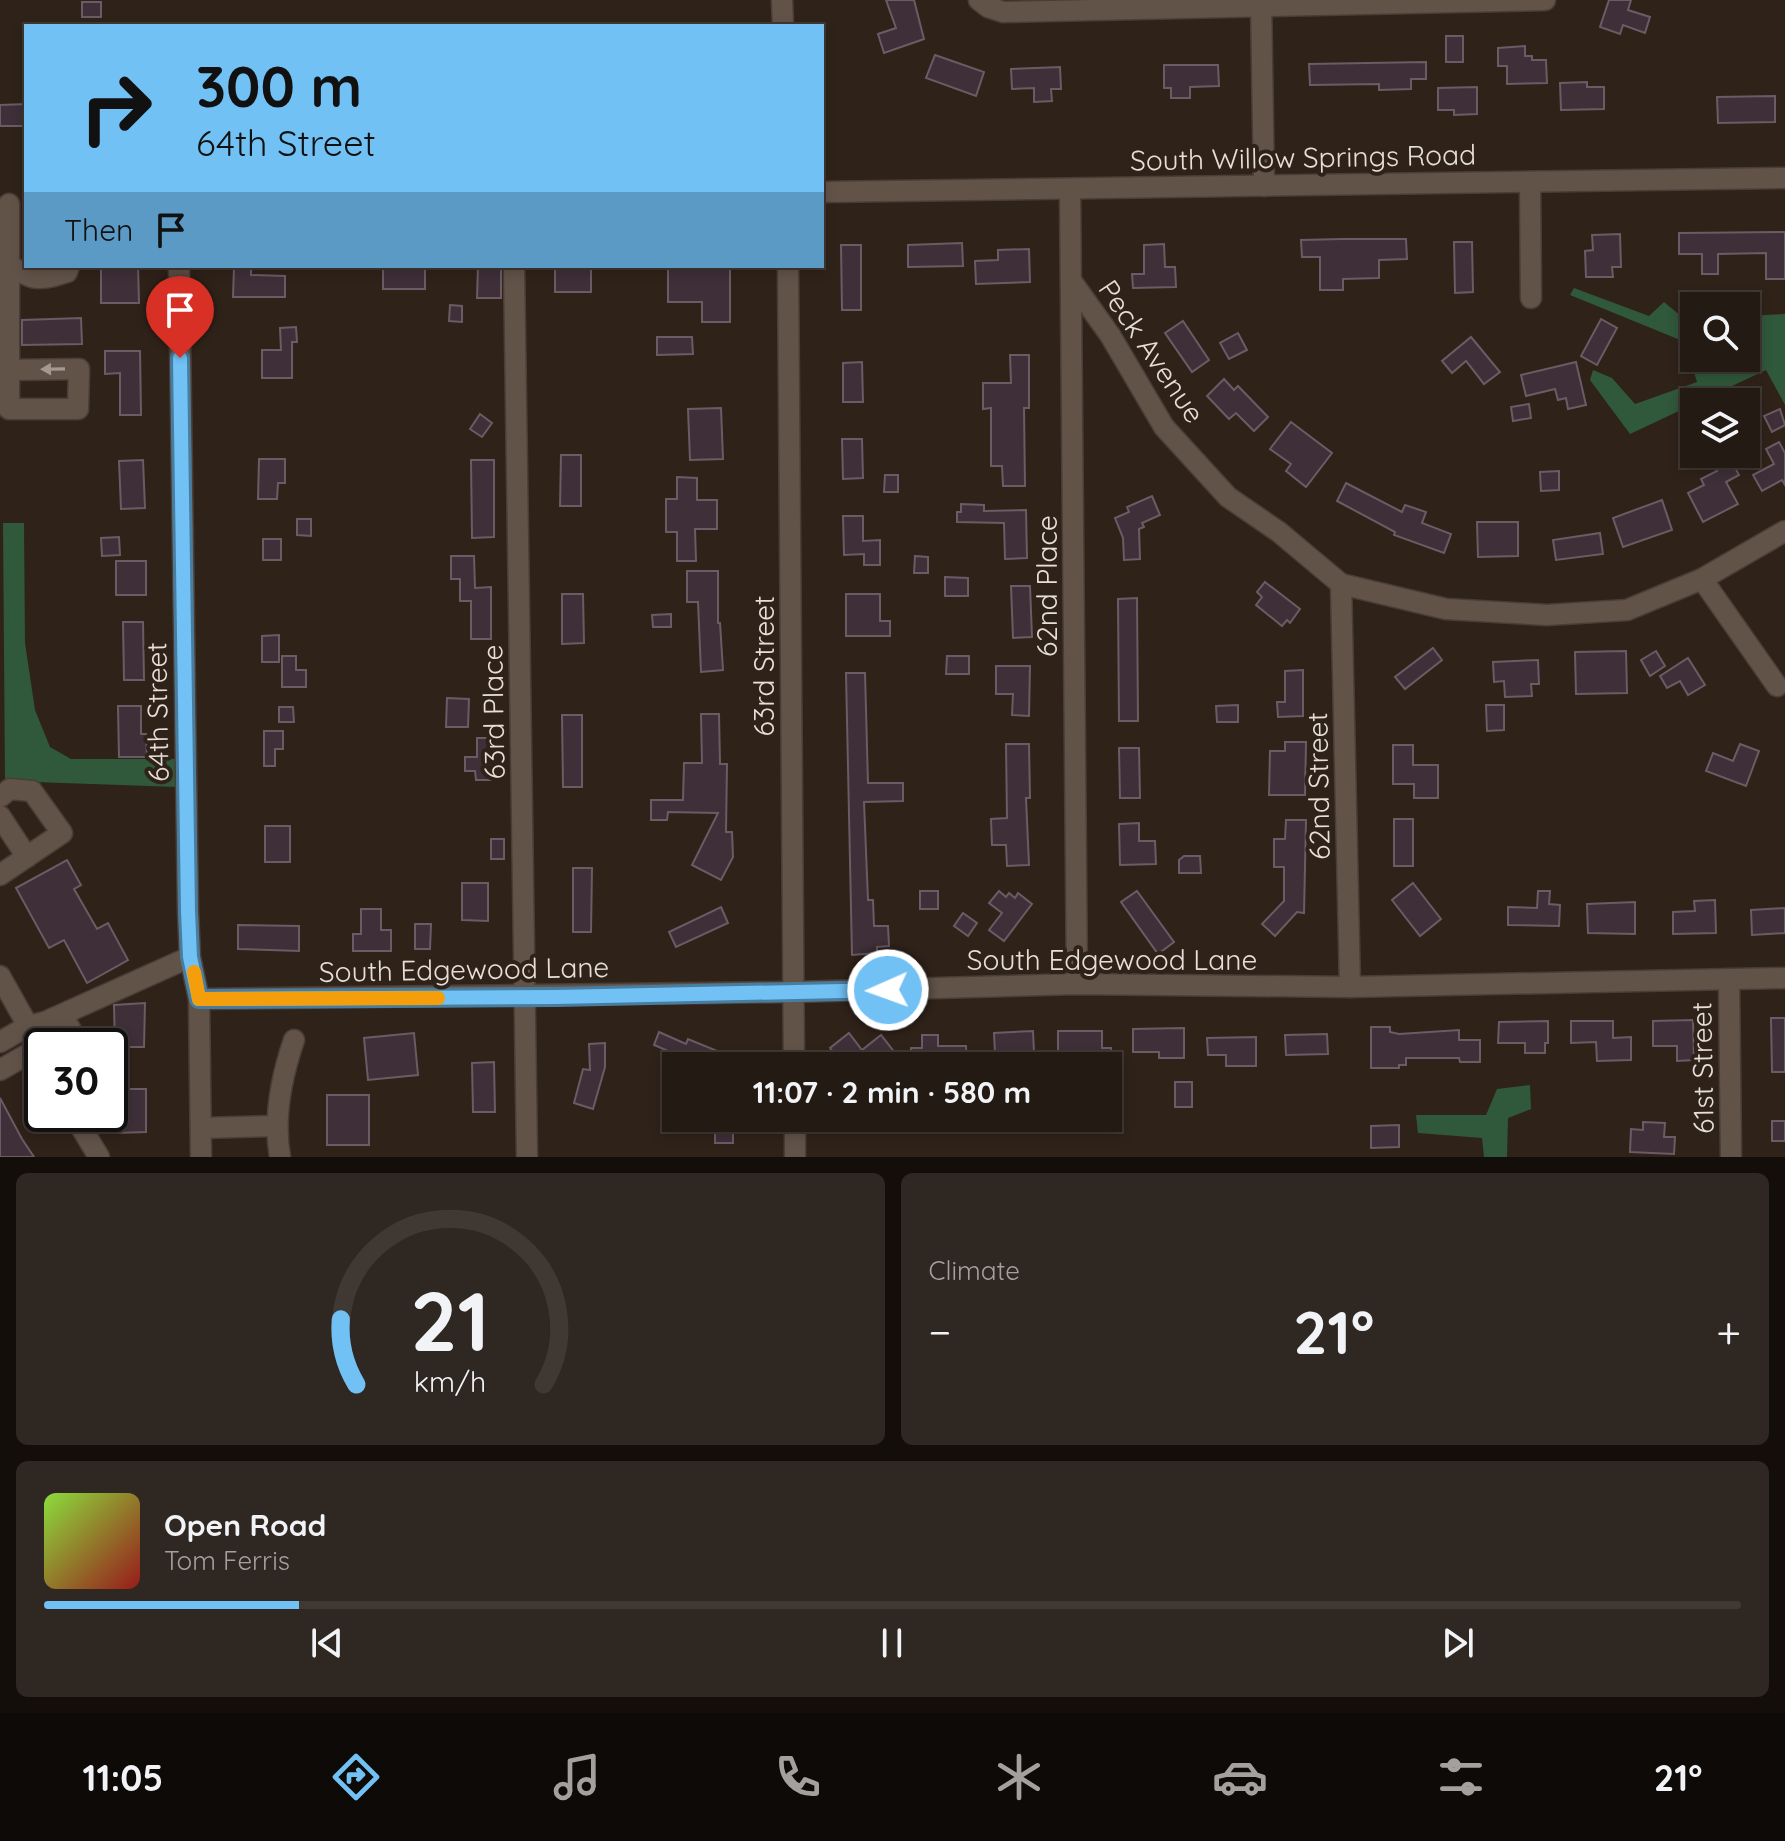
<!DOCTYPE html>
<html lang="en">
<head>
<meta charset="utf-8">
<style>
  body { margin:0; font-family:Quicksand,sans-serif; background:#2f2721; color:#f1f3f6; height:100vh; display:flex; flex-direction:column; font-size:30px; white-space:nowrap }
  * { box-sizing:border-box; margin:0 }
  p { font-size:26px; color:#a3a1a0 }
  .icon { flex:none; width:44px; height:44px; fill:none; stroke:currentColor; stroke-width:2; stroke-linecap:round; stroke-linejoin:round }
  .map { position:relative; height:1157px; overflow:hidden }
  .sheet { display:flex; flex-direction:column; gap:16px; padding:16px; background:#130e0a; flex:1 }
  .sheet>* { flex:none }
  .hud { position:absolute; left:24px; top:24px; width:800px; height:244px; border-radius:0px; box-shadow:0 4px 12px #0003,0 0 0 2px #403833; background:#71c1f5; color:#111; overflow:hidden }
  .buttons { position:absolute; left:1680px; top:292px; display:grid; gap:16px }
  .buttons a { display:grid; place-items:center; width:80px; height:80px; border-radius:0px; background:#231a13; box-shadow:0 4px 12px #0003,0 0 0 2px #403833; font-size:40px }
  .speed { position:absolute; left:24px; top:1028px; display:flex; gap:16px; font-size:40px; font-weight:700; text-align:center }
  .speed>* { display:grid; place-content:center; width:104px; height:104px; border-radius:50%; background:#231a13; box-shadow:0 4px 12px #0003,0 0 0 2px #403833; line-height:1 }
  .speed .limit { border:4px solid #111; border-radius:12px; background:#fff; color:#111 }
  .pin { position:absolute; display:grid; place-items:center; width:68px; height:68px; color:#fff; margin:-82px -34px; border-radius:50% 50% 50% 0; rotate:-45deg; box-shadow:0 0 8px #0007 }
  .pin .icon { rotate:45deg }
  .me { position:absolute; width:88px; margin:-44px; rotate:268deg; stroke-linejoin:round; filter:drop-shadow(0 0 6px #0008) }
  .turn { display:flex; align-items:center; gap:28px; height:168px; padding:0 40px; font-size:36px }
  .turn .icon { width:104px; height:104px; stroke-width:2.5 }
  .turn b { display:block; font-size:56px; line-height:68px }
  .then { display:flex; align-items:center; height:76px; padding:0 40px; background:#0003; gap:16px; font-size:30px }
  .big { font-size:60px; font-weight:700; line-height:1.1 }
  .sheet .widget { flex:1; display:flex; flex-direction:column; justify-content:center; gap:12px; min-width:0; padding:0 28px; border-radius:12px; background:#2f2721 }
  .sheet .dial { align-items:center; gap:0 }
  .dial svg { height:208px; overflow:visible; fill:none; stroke:#403833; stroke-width:7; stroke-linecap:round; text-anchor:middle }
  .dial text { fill:#f1f3f6; stroke:none }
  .song { display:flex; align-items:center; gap:24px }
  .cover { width:96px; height:96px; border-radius:12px; background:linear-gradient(135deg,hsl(90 70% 55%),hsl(0 70% 35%)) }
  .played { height:8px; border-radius:4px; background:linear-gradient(90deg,#71c1f5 15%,#403833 15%) }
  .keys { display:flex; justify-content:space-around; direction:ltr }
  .heat { display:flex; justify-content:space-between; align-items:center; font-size:44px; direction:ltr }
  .sheet .tiles { flex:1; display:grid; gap:16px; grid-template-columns:1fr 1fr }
  .widget:last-child { grid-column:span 2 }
  .trip { position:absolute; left:662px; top:1052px; width:460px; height:80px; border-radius:0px; background:#231a13; box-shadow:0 4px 12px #0003,0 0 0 2px #403833; font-weight:700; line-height:80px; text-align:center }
  .dock { display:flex; height:128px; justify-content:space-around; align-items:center; background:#0e0a08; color:#a3a1a0 }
  .dock .icon { width:56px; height:56px }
  .dock .active { color:#71c1f5 }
  .dock b { font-size:36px; color:#f1f3f6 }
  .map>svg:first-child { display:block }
  .forest { fill:#30583a }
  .building { fill:#3e2f38; stroke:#6b5b64; stroke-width:2 }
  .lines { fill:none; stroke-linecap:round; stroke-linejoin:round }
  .minor-casing { stroke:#493e37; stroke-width:23 }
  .minor { stroke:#625349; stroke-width:20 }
  .oneway { fill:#a49890 }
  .route-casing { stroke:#497d9f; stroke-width:20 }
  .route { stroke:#71c1f5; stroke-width:14 }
  .slow { stroke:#f59e0b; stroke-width:14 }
  .labels { text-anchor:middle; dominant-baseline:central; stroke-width:8; stroke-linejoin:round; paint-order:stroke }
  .street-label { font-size:28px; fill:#e7ded8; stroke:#2f2219 }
</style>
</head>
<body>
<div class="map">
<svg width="1785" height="1157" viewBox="0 0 1785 1157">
  <rect width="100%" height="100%" fill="#2f2219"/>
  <!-- forest -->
  <g class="forest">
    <path d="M1574,288l75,28 15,-14 30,25v31h52v-42l39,-2v91l-19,-35 -136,64 -40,-54 3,-10 19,8 23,26 62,-22 -12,-40 -115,-47z"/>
    <path d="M3,523h21l1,120 10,67 15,37 21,12h105l2,28 -173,-6z"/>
    <path d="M1530,1085l1,24 -23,9 -1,39h-23l-2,-19 -64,-5 -2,-18h70l11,-26z"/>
  </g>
  <!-- building -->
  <g class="building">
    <path d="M886,0h28l10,39 -40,14 -6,-19 18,-6z"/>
    <path d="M1609,0h22l-3,10 22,7 -5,16 -22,-8 -3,9 -20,-7z"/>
    <rect x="82" y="2" width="19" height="15"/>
    <rect x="1446" y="36" width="17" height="26"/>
    <path d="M1525,46v10h7v4h14l1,23 -40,1v-18h-9v-18z"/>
    <path d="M935,55l49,17 -8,24 -50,-18z"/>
    <path d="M1426,62v17h-15v10l-32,1v-6l-69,1 -1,-21z"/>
    <path d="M1164,65h54l1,21 -29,1v11h-19v-10h-7z"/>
    <path d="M1060,67l1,22h-10l1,12 -18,1v-14l-22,1 -1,-20z"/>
    <path d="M1587,82v5h17v22l-43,1 -1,-27z"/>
    <path d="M1477,87v27l-23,1v-5h-16v-22z"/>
    <path d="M1775,96v26l-57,1 -1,-26z"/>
    <path d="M26,104v22h-26v-21z"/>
    <path d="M1785,232v47h-19v-26l-48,1v20h-16v-20h-23v-21z"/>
    <path d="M1620,234l1,33h-9l1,10h-27l-1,-26 8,-1 -1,-15z"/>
    <path d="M1342,239h64l1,20 -28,1v18l-36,1v11h-23v-33h-18l-1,-17z"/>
    <path d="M1454,242h18l1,50 -18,1z"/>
    <path d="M962,243l1,23 -55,1v-22z"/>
    <path d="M1164,244l1,23h10l1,20 -43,1 -1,-14h12v-29z"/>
    <path d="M841,245h20v65h-19z"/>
    <path d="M1029,249l1,33 -54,2 -1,-23 23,-1v-10z"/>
    <path d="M101,266h37l1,37h-38z"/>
    <rect x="383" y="266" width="42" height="23"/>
    <path d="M478,266h23v32h-24z"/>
    <path d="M668,266h62v56h-28v-20h-34z"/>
    <path d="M234,267h17v8l34,1v21h-52z"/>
    <rect x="555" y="269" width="36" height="23"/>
    <path d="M450,305l12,1v16l-13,-1z"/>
    <path d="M81,318l1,26 -60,1v-25z"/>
    <path d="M1601,319l16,9 -20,37 -16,-9z"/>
    <path d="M1183,321l26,39 -17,12 -27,-39z"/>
    <path d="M296,327l1,15h-5v36h-30v-28h19l-1,-22z"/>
    <path d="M1238,333l9,17 -18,9 -9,-16z"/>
    <path d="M657,337h35l1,17 -36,1z"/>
    <path d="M1471,337l29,35 -16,12 -18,-23 -14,12 -10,-12z"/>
    <path d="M105,351h35l1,64h-21v-42l-15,1z"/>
    <path d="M1010,355h19v53h-5l1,78h-22l-1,-20h-11v-58l-8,1v-26h28z"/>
    <path d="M862,362l1,40h-20v-39z"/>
    <path d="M1576,362l10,43 -18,4 -2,-11 -8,2 -3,-11 -29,7 -5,-21z"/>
    <path d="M1224,379l10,11 4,-4 30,31 -14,14 -18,-18 -7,6 -22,-23z"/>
    <path d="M1529,404l2,14 -18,3 -2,-14z"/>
    <path d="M721,408l2,51 -33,1 -2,-51z"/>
    <path d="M1780,409l5,16 -13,7 -8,-16z"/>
    <path d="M480,414l12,9 -10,14 -12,-8z"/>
    <path d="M1291,422l41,31 -26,34 -20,-16 5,-7 -21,-15z"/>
    <path d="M842,439h20l1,39 -20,1z"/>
    <path d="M1779,442l6,11v32l-3,-5 -20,11 -9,-16 21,-11 -8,-15z"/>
    <path d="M1708,454h20l11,21 -13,7 12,22 -35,18 -15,-29 16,-8 -3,-6 16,-8z"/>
    <path d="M561,455h20v51h-21z"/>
    <path d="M259,459h26v24h-7l-1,16h-19z"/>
    <path d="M143,460l2,48 -24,1 -2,-48z"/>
    <path d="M471,460h23v77l-22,1z"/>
    <path d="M1559,471v19l-18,1 -1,-19z"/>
    <path d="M885,475h13v17h-14z"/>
    <path d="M677,477l20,1v22h20v29h-22l1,32h-19v-29h-11v-33h11z"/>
    <path d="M1346,483l56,29 3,-7 21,7 -4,11 29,11 -7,19 -50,-18 1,-3 -58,-31z"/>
    <path d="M1152,496l8,19 -18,8 2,4 -5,2 1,30 -16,1 -1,-22 -8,-20 14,-6 -2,-5z"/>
    <path d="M1662,500l10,30 -49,17 -10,-29z"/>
    <path d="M961,504l23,1v6l42,-1 1,48 -22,1 -1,-36 -47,-1v-10h4z"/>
    <path d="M843,516h20v25l17,-1v25h-16v-11l-20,1z"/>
    <path d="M297,519h14v17l-14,-1z"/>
    <path d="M1477,522h41v34l-40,1z"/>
    <path d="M1600,533l3,21 -47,6 -3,-20z"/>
    <path d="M119,537l1,18 -18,1 -1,-18z"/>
    <rect x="263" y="539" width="18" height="21"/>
    <path d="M451,556h23l1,32 16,-1v52h-20v-38h-11v-22h-9z"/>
    <path d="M915,556l13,1v16h-14z"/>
    <rect x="116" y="561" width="30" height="34"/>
    <path d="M687,571h31v52h2l3,47 -22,2 -3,-70h-11z"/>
    <path d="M945,577l23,1v18h-23z"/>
    <path d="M1265,582l35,27 -10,14 -3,-3 -5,6 -26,-21 6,-8 -5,-5z"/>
    <path d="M1011,586h19l2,51 -19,1z"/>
    <path d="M562,594h21l1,49 -22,1z"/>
    <path d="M846,594h34v27h10v15h-44z"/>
    <path d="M1137,598l1,123h-19l-1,-122z"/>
    <path d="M671,614v13h-18l-1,-12z"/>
    <path d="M123,622h20l1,58h-20z"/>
    <path d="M279,635v27h-17v-26z"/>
    <path d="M1433,648l9,12 -37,29 -10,-12z"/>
    <path d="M1626,651l1,42 -51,1 -1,-42z"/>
    <path d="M1656,651l9,15 -15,10 -9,-16z"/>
    <path d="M282,656h14v14h10v17h-24z"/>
    <path d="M947,656h22v18h-23z"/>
    <path d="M1688,658l17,27 -17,10 -8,-14 -13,7 -7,-12z"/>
    <path d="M1538,660l1,24h-8l1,12 -27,1 -1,-16 -10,1 -1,-20z"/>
    <path d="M996,666h34l-1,50 -17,-1 1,-21h-17z"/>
    <path d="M1303,670v46l-25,1 -1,-15h8v-31z"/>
    <path d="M846,673h19l3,110h35v18l-39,1 4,98h5l1,26h14l1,20 -12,1v6l-25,2z"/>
    <path d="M447,698l22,1 -1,28h-22z"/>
    <path d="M1238,705v17h-21l-1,-16z"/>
    <path d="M1486,705h18v25l-17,1z"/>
    <path d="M118,706h23v28h5l1,23h-28z"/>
    <path d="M279,707h14l1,15h-15z"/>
    <path d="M701,714h18l1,50h7l-1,68h6l1,25 -12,23 -29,-15 26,-52 -50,-1 -1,8h-16v-20h32l1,-37h18z"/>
    <path d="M562,715h20v72h-19z"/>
    <path d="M264,731h19v18h-8v17h-11z"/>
    <path d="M477,738h17l1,42h-19l-1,-9h-10v-14h12z"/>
    <path d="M1285,742h21l-1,53h-36l1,-44h15z"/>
    <path d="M1006,744h23l1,54h-4l3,67 -22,1 -1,-21h-14l-1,-26 16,-1z"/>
    <path d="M1740,744l19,7 -13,35 -40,-15 7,-18 20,8z"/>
    <path d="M1393,745h20v20h25v33h-24v-14h-21z"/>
    <path d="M1119,748h20l1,50h-20z"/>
    <rect x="1394" y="819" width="19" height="47"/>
    <path d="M1286,820h20l-2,93 -7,-1 -22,24 -13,-12 22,-23v-34h-10v-28h11z"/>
    <path d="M1139,823v18h16l1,23 -36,1 -1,-41z"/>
    <rect x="265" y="826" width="25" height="36"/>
    <rect x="491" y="839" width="13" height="20"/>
    <path d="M1184,856h16l1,17h-22v-13z"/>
    <path d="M67,860l14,25 -7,4 23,40 11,-6 20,37 -41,23 -23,-43 -15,8 -33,-60z"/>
    <path d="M573,868h19l-1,64h-18z"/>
    <path d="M462,883h26v38l-26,-1z"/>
    <path d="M1413,883l28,36 -21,17 -28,-36z"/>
    <rect x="920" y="891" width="18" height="18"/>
    <path d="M999,891l7,6 3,-4 6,5 3,-5 14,11 -28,37 -15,-11 13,-17 -13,-10z"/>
    <path d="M1137,891l37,51 -16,12 -37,-52z"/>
    <path d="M1538,891h12l-1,13 11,1 -1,21 -51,-1v-18l29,1z"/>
    <path d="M1715,900l1,33 -43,1v-22l22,-1 -1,-10z"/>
    <path d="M1635,902v32l-47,-1 -1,-29z"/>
    <path d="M721,907l7,16 -52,24 -7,-15z"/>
    <path d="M1785,908v25l-33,2 -1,-25z"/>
    <path d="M361,909h20v21h10v21h-38v-17h8z"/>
    <path d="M963,913l14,10 -9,13 -14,-10z"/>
    <path d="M415,924h16l-1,25h-15z"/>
    <path d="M238,925l61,1v25l-61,-2z"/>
    <path d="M145,1003l-1,44h-29l-1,-42z"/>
    <path d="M1771,1018h14v54h-13z"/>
    <path d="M1693,1020l1,40 -17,1v-15h-24v-25z"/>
    <path d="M1548,1021v22h-3v10h-20v-10h-27l1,-21z"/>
    <path d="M1571,1021h42v17l18,-1v23l-34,1 -1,-19 -25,1z"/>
    <path d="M1371,1027h19v5l9,2 60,-4v10h21v22h-20l-1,-4h-53v7h-7v3h-28z"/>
    <path d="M1184,1028v30h-25v-6h-26v-23z"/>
    <path d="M1033,1031l1,21 -39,2 -1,-21z"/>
    <path d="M1058,1031h44v17h9l1,18h-54z"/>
    <path d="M659,1032l27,12 2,-5 44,18 -4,9h-25l-49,-21z"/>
    <path d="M414,1033l4,42 -50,5 -4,-42z"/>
    <path d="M849,1033l13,17 19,-15 18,23 -10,8h-45l-14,-18z"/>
    <path d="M1327,1034l1,20 -42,1 -1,-20z"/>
    <path d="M922,1035h16v11h28l1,20h-56v-18h11z"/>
    <path d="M1256,1037v29h-30v-11h-18l-1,-17z"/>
    <path d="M605,1043v24l-12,42 -19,-6 9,-34 7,1 -1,-26z"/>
    <path d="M494,1062l1,50h-22l-1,-49z"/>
    <rect x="1175" y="1082" width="17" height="25"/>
    <path d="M116,1089h30v43l-30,1z"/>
    <rect x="327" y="1095" width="42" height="50"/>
    <path d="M0,1098l22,41 12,18h-34z"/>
    <rect x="715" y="1118" width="18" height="25"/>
    <rect x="1772" y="1121" width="13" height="20"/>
    <path d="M1643,1122l22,1 -1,14h11l-1,17 -44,-2 1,-23 12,1z"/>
    <path d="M1399,1125v22l-28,1v-22z"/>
  </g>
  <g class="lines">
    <!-- minor casing -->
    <g class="minor-casing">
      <g id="minor">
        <path d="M782,0l1,26"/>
        <path d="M979,0l9,7 15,5 542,-12"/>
        <path d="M1261,0l3,186"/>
        <path d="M1530,182l1,116"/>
        <path d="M1070,189l7,795"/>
        <path d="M822,192l963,-14"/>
        <path d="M9,204v205h69l1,-40 -70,1"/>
        <path d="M8,264c24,17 31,17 59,8l2,-6"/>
        <path d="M179,266l9,645 2,46 9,42 2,158"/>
        <path d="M514,266l13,891"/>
        <path d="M788,266l6,800"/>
        <path d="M1072,282l38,53 54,92 64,70 51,35 62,52 105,25 101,6 80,-5 75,-31 83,-48"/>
        <path d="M1702,579l75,107"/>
        <path d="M1341,584l9,403"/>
        <path d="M0,797l10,-8 22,2 30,42 -62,42"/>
        <path d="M0,816l27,41"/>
        <path d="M0,976l28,50 -28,16"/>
        <path d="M1729,979l2,178"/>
        <path d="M199,999l594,-7 284,-8 273,3 435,-9"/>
        <path d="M68,1025l12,21"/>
        <path d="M28,1026l17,-4 145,-65"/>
        <path d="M0,1070l35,-20 7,12"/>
        <path d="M73,1114l26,43"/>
        <path d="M795,1118v39"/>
        <path d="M201,1128l75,-2"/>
        <path d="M280,1157c-7,-40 1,-79 14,-117"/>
      </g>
    </g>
    <!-- minor -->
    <use href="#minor" class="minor"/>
  </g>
  <!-- one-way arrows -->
  <defs><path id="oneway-solid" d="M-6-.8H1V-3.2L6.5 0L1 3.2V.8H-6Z" transform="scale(2)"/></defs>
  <use class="oneway" href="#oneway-solid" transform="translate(53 369) rotate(179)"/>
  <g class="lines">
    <!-- route casing -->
    <g class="route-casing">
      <path id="route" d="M180,358l8,553 2,46 9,42 357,-2 332,-7"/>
    </g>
    <!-- route -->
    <use href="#route" class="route"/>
    <!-- slow -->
    <path class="slow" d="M194,972l5,27 239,-1"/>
  </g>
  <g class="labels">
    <!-- street labels -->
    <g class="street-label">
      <text transform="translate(1303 157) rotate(-1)">South Willow Springs Road</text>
      <text transform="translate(1152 351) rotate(56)">Peck Avenue</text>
      <text transform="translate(1046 586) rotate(-90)">62nd Place</text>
      <text transform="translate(763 666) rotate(-90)">63rd Street</text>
      <text transform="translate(157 712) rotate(-91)">64th Street</text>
      <text transform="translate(493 712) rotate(-91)">63rd Place</text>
      <text transform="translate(1318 786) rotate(-91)">62nd Street</text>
      <text x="1112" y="959">South Edgewood Lane</text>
      <text transform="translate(464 969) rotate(-1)">South Edgewood Lane</text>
      <text transform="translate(1702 1068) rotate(-91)">61st Street</text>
    </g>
  </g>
</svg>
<div class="buttons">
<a><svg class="icon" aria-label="search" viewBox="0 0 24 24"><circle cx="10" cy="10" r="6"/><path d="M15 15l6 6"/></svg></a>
<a><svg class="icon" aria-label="layers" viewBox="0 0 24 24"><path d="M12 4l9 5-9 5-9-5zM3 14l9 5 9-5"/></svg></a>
</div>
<div class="speed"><div class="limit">30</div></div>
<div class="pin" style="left:180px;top:358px;background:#d93025"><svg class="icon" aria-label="arrive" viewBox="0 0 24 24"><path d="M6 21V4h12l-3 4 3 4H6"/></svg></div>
<svg class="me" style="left:888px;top:990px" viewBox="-20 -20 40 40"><circle r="17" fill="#71c1f5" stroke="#fff" stroke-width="3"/><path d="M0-11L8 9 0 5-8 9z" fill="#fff"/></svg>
<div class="trip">11:07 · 2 min · 580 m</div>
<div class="hud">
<div class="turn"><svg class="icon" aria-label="right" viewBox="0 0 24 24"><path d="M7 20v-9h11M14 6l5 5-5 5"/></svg><div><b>300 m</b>64th Street</div></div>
<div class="then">Then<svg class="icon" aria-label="arrive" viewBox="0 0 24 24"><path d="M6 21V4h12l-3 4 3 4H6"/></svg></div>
</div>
</div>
<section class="sheet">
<div class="tiles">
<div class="widget dial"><svg viewBox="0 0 100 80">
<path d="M14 69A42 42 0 1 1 86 69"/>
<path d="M14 69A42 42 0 0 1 8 44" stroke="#71c1f5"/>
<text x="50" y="56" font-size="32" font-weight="700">21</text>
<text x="50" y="72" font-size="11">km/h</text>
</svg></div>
<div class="widget"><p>Climate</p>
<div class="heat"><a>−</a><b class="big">21°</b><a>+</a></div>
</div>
<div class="widget">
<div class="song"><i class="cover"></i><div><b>Open Road</b><p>Tom Ferris</p></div></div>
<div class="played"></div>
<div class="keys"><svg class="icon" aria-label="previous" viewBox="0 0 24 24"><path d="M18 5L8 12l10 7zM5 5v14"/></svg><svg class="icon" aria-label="pause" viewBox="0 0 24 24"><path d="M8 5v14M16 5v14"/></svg><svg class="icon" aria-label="next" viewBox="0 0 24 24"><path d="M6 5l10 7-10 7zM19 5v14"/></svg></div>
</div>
</div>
</section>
<nav class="dock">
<b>11:05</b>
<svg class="icon active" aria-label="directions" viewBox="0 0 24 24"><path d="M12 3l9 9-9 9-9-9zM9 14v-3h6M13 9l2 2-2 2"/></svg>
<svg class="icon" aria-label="music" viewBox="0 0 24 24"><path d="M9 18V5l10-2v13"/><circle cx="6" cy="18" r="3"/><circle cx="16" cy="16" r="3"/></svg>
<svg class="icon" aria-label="phone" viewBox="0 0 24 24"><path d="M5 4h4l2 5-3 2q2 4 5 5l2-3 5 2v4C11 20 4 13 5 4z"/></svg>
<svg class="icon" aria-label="climate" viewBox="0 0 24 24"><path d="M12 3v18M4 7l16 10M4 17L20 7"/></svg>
<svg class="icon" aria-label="car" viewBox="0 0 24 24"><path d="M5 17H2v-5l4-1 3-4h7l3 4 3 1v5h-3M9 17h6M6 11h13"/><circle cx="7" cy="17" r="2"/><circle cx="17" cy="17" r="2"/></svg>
<svg class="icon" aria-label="filters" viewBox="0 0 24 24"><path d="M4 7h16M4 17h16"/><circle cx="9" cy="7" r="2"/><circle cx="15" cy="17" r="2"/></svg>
<b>21°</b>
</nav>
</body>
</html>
